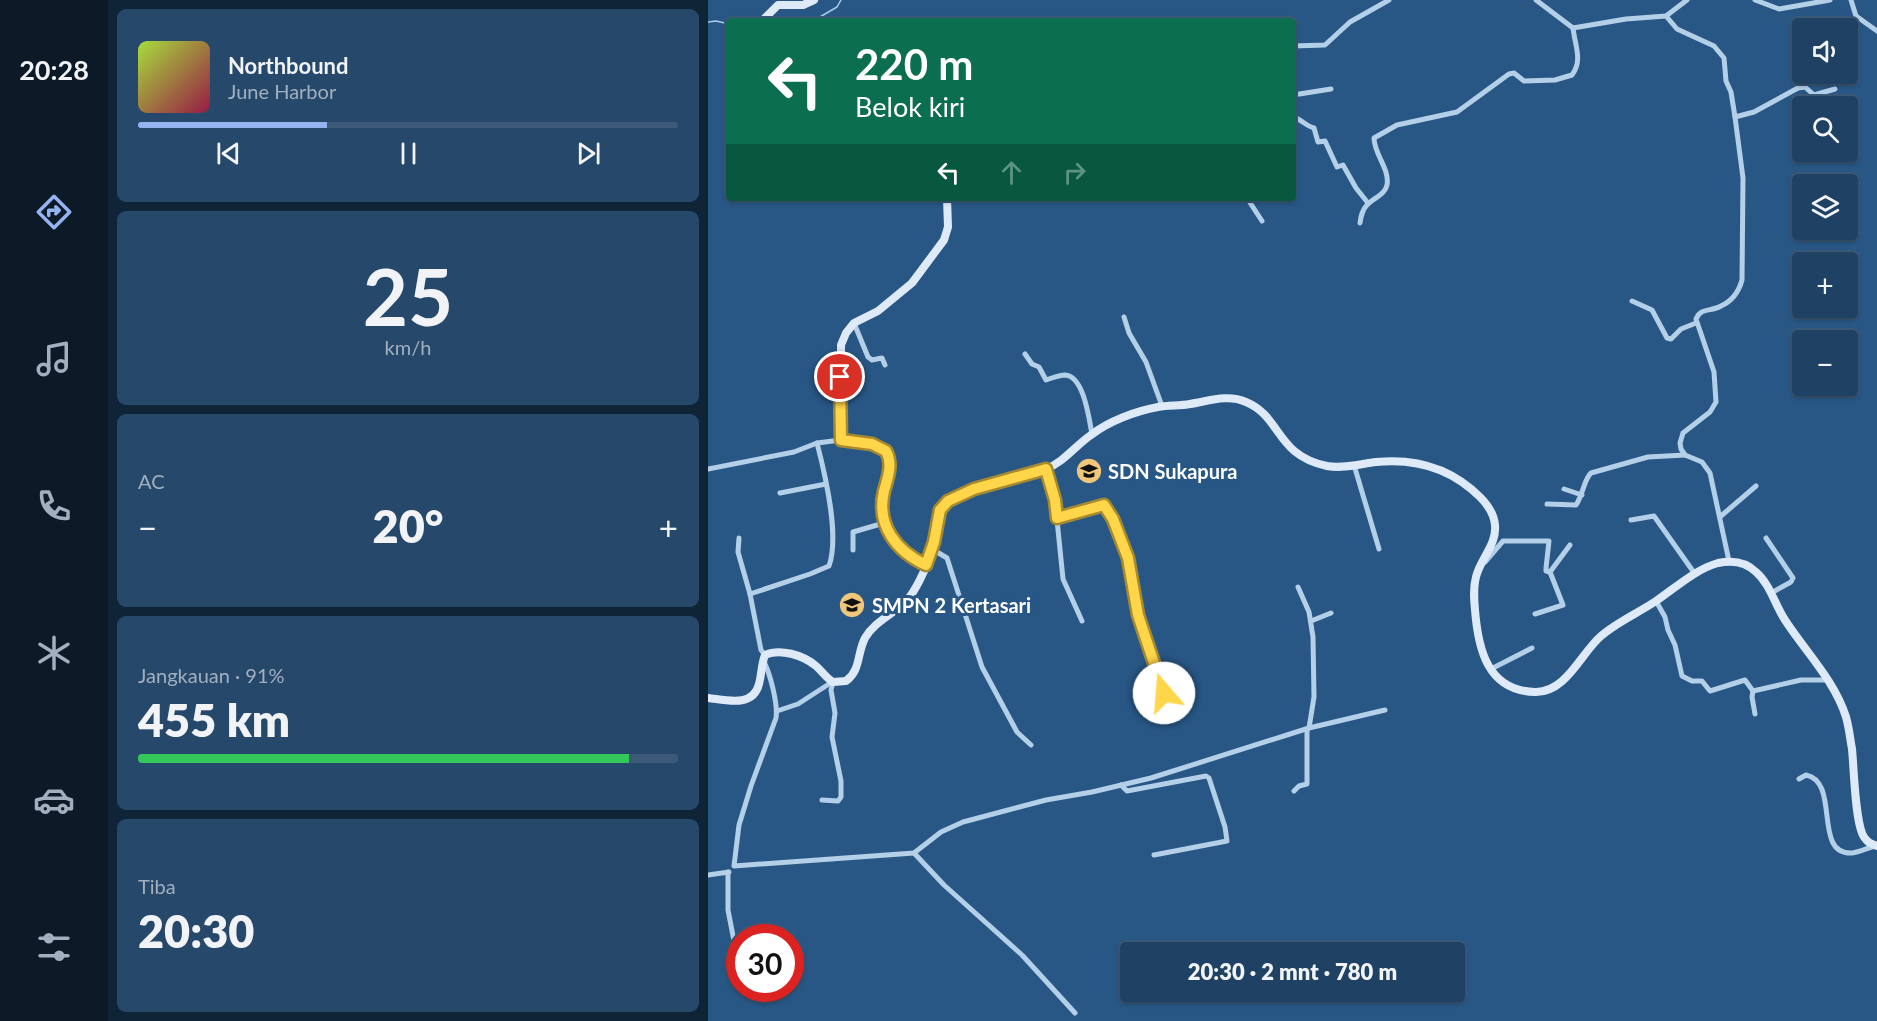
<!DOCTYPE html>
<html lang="id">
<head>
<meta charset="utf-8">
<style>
  body { margin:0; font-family:Lato,sans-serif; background:#26486a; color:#f1f3f6; height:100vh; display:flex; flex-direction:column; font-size:22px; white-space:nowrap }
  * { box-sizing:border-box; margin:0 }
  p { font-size:20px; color:#a1afbf }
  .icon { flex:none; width:33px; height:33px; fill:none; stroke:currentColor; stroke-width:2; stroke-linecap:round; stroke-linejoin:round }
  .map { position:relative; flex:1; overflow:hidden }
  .panel { display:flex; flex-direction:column; gap:9px; padding:9px; background:#102437; width:600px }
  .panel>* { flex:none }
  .guide { position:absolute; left:18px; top:18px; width:570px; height:183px; border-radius:6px; box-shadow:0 2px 4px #0004,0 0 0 2px #3c5a78; background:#0b6e4f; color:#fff; overflow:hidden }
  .controls { position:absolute; left:1084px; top:18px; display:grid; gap:12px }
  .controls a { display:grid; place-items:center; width:66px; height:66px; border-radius:6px; background:#1e4164; box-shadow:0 2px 4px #0004,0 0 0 2px #3c5a78; font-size:30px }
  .speed { position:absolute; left:18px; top:924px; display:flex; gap:12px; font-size:30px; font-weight:700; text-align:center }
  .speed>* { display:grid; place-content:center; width:78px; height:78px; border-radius:50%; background:#1e4164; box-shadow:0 2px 4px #0004,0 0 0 2px #3c5a78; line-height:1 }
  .speed .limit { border:9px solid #d22; background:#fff; color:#111 }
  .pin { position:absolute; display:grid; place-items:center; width:51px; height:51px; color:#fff; margin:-26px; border:3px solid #fff; border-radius:50%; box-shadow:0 2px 6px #0007 }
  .me { position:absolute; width:66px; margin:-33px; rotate:342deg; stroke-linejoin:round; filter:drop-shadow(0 0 4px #0008) }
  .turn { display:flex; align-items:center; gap:21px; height:126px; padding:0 30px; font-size:27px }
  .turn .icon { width:78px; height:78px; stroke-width:2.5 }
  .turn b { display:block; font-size:42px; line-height:51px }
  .lanes { display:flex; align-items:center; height:57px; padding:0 30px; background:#0003; justify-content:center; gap:30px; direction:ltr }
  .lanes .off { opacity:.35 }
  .big { font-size:45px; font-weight:800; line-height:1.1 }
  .panel .widget { flex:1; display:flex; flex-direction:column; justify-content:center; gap:9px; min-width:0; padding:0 21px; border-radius:9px; background:#26486a }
  .panel .dial { align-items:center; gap:0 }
  .dial b { font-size:78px; line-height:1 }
  .song { display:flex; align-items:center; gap:18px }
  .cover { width:72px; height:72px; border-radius:9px; background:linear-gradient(135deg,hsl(80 70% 55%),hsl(340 70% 35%)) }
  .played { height:6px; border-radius:3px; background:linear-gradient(90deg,#95b2f1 35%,#3c5a78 35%) }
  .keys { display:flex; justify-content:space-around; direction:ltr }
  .heat { display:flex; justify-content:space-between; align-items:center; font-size:33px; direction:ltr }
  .charge { height:9px; border-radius:4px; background:linear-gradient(90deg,#34c759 91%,#3c5a78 0) }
  .trip { position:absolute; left:412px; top:942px; width:345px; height:60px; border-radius:6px; background:#1e4164; box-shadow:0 2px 4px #0004,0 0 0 2px #3c5a78; font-weight:800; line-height:60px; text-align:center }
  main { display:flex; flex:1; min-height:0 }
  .tab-bar { display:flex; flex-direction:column; width:108px; justify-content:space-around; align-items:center; background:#0c1a28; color:#a1afbf }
  .tab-bar .icon { width:42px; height:42px }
  .tab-bar .active { color:#95b2f1 }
  .tab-bar b { font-size:27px; color:#f1f3f6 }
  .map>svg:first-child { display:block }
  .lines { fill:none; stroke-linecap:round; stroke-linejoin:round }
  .stream { stroke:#a9cae8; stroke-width:1.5 }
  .street { stroke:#b4cfe8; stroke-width:5 }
  .secondary { stroke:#deeaf7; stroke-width:8 }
  .route-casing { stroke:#a68a30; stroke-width:15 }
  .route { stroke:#ffd54a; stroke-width:10 }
  .labels { text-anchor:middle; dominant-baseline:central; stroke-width:6; stroke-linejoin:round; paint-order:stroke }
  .poi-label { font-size:20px; font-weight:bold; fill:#fff; stroke:#285786; text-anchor:start }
</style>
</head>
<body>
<main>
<nav class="tab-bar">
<b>20:28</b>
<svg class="icon active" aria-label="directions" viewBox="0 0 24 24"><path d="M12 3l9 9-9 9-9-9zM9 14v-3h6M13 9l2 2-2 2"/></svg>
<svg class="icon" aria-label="music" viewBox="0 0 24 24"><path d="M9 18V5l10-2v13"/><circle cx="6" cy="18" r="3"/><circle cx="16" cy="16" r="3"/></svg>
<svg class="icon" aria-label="phone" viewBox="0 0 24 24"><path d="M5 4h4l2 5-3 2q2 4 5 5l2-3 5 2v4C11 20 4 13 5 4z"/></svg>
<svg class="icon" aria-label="climate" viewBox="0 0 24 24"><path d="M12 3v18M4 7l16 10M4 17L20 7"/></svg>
<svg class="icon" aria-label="car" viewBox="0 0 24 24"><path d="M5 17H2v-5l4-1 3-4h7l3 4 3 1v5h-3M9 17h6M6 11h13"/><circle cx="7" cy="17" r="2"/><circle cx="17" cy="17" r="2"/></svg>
<svg class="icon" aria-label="filters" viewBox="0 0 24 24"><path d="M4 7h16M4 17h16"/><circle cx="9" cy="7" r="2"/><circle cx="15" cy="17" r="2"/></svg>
</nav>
<section class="panel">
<div class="widget">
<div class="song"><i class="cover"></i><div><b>Northbound</b><p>June Harbor</p></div></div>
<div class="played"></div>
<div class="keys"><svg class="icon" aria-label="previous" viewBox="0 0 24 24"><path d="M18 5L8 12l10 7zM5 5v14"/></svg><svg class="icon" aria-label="pause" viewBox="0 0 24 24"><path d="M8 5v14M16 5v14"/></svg><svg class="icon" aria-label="next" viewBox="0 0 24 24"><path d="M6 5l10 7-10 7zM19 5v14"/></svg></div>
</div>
<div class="widget dial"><b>25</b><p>km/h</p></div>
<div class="widget"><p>AC</p>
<div class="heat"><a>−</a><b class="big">20°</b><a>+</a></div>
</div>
<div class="widget"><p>Jangkauan · 91%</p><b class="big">455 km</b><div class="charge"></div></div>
<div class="widget"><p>Tiba</p><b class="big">20:30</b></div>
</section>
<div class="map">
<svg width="1169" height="1021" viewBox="0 0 1169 1021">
  <rect width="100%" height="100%" fill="#285786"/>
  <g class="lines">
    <!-- stream -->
    <g class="stream">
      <path d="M105,21l24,-14 4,-7"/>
      <path d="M0,22l8,-1 13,3"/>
    </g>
    <!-- street -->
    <g class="street">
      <path d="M828,0l37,28 53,-9 40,-3 21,-16"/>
      <path d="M1047,0l24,9 51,-9"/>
      <path d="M1143,0l5,16 21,15"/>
      <path d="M958,16l11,13 37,17 10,12 2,23 5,11 4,25 8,61 -1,102c-3,11 -10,21 -21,26 -10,6 -20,1 -25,13l18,53 2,30 -6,10 -27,21 -3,10 1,6 4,6 17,7 8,11 19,88"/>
      <path d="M585,46l32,-1 25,-23 39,-22"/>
      <path d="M585,95l38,-6"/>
      <path d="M585,117c8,2 13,9 21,11l4,14 7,-1 12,26 6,-2 13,23 12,15"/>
      <path d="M1027,117l19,-5 44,-24 7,-1 9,8 21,-6"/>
      <path d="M539,198l15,23"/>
      <path d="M652,223c1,-7 2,-13 7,-18 6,-7 18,-10 20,-20 3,-16 -13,-31 -13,-47l23,-13 60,-13 52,-38 5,-1 10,8 31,-1 17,-5c11,-15 3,-29 1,-47"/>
      <path d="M924,301l20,9 15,28 4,1 10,-10 15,-6"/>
      <path d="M416,317l5,16 17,29 16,44"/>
      <path d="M146,323l14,34 4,3 10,-2 3,7"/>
      <path d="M317,354l7,10 7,3 7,13c6,-2 13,-5 19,-5 19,1 24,44 27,59"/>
      <path d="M646,465l25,84"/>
      <path d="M0,469l86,-17 23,-9 24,-3"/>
      <path d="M338,469l9,31 8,79 19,42"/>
      <path d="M856,489l18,6"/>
      <path d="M72,493l46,-9"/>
      <path d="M839,504l29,1c7,-10 8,-26 15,-32l57,-16 37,-2"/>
      <path d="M1013,516l35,-30"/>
      <path d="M349,518l42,-13h5l5,6 19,47 11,57 25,78"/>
      <path d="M923,520l23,-4 41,58"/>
      <path d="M31,538l-1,14 12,42 11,56 4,5"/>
      <path d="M1058,538l27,40 -2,4 -20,11"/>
      <path d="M224,549l15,9 35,109 35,65 14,13"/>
      <path d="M145,550v-18l31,-9"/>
      <path d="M777,562l18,-21h46l-3,27v3l4,1 20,-27"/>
      <path d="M42,594l60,-20 19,-8c11,-31 -4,-92 -12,-123"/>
      <path d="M948,601l9,16 3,13 7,15 7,31 10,5h10l8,10 35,-11 8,11"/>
      <path d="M827,614l28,-9 -13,-33"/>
      <path d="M603,621l20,-8"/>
      <path d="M55,660c7,12 15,44 13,58l-25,68 -12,39 -5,41 180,-13 27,-21 22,-10 83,-22 46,-8 59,-14 158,-50 5,-31 -1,-60 -4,-25 -11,-25"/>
      <path d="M783,669l41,-21"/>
      <path d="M69,711l21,-7 34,-22"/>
      <path d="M1047,714l-3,-17 1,-6 48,-11h25"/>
      <path d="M601,728l76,-18"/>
      <path d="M1091,779l7,-4c35,7 6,80 46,78 8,-1 15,-5 23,-7"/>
      <path d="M413,785l6,6 79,-15 3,2 16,49 2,14 -73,14"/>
      <path d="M586,791l5,-5 8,-2v-55"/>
      <path d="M114,800l16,1 3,-4v-16l-9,-44 3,-24 -4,-23 2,-8"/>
      <path d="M206,853l30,32 78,70 53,58"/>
      <path d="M20,872v38l6,31"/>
      <path d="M0,875l21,-3"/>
    </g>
    <!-- secondary -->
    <g class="secondary">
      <path d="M54,21l16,-16h25l11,-5"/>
      <path d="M218,565c-30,-14 -50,-40 -42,-74 4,-14 9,-27 2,-40l-14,-7 -31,-4v-95l5,-12 8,-10 24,-12 34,-28 32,-43 4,-13 -1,-29"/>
      <path d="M0,698c18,2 45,10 51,-14 3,-11 2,-19 6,-29 15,-7 38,0 51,11 6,5 10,12 17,16l13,-1c15,-11 11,-28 19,-43 10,-17 29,-24 42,-38 8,-8 19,-32 23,-43 7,-21 2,-46 22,-59 27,-18 64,-17 94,-29 18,-7 29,-23 45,-34 18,-14 45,-24 67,-28 11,-2 22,-1 32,-3 19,-3 38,-10 56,-2 36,15 29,53 81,64 16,3 33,-2 49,-4 40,-4 75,6 104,35 8,8 14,16 15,28 2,20 -15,34 -19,52 -3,11 -2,22 -1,33 3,38 12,81 60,82 31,1 46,-39 66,-56 16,-14 37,-23 55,-35 19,-13 40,-32 62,-38 14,-3 28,-1 38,9 14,12 19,33 29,48 20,31 50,61 61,97 3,10 4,21 6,32 2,19 3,75 12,88 5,7 6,6 13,9"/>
    </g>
  </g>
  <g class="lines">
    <!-- route casing -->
    <g class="route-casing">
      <path id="route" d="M132,377l1,63 31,4 14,7c7,13 2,26 -2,40 -8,34 12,60 42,74l8,-23 6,-32 8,-9 26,-12 72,-20 9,31 2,18 47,-13 9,14 15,39 10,57 26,78"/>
    </g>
    <!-- route -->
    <use href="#route" class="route"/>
  </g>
  <!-- icons -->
  <defs>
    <g id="school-disc" transform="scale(1.35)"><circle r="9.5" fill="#efc67a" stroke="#285786"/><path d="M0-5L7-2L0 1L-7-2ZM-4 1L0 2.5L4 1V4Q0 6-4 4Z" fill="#111"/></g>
  </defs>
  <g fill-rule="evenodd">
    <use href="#school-disc" x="381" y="471"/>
    <use href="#school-disc" x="144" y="605"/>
  </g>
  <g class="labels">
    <!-- poi labels -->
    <g class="poi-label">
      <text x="400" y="471">SDN Sukapura</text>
      <text x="164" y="605">SMPN 2 Kertasari</text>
    </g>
  </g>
</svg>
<div class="controls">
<a><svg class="icon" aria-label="sound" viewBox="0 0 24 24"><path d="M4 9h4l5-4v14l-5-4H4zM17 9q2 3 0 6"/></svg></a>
<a><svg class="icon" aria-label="search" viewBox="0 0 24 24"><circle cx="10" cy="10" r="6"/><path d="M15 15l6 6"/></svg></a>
<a><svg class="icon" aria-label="layers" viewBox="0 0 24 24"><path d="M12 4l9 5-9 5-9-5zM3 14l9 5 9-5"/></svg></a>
<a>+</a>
<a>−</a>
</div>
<div class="speed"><div class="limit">30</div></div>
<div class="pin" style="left:132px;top:377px;background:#d93025"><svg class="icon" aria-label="arrive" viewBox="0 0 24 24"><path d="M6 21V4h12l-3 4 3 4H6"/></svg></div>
<svg class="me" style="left:456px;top:693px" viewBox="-20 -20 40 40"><circle r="19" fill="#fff"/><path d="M0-13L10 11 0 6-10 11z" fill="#ffd54a"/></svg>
<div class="trip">20:30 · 2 mnt · 780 m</div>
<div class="guide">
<div class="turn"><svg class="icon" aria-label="left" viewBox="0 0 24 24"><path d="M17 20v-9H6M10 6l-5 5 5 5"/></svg><div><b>220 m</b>Belok kiri</div></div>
<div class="lanes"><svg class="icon" aria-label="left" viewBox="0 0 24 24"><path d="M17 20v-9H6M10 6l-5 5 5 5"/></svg><svg class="icon off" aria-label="ahead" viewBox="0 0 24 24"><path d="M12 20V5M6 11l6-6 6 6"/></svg><svg class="icon off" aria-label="right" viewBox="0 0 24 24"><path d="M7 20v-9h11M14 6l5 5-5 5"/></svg></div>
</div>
</div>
</main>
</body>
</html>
